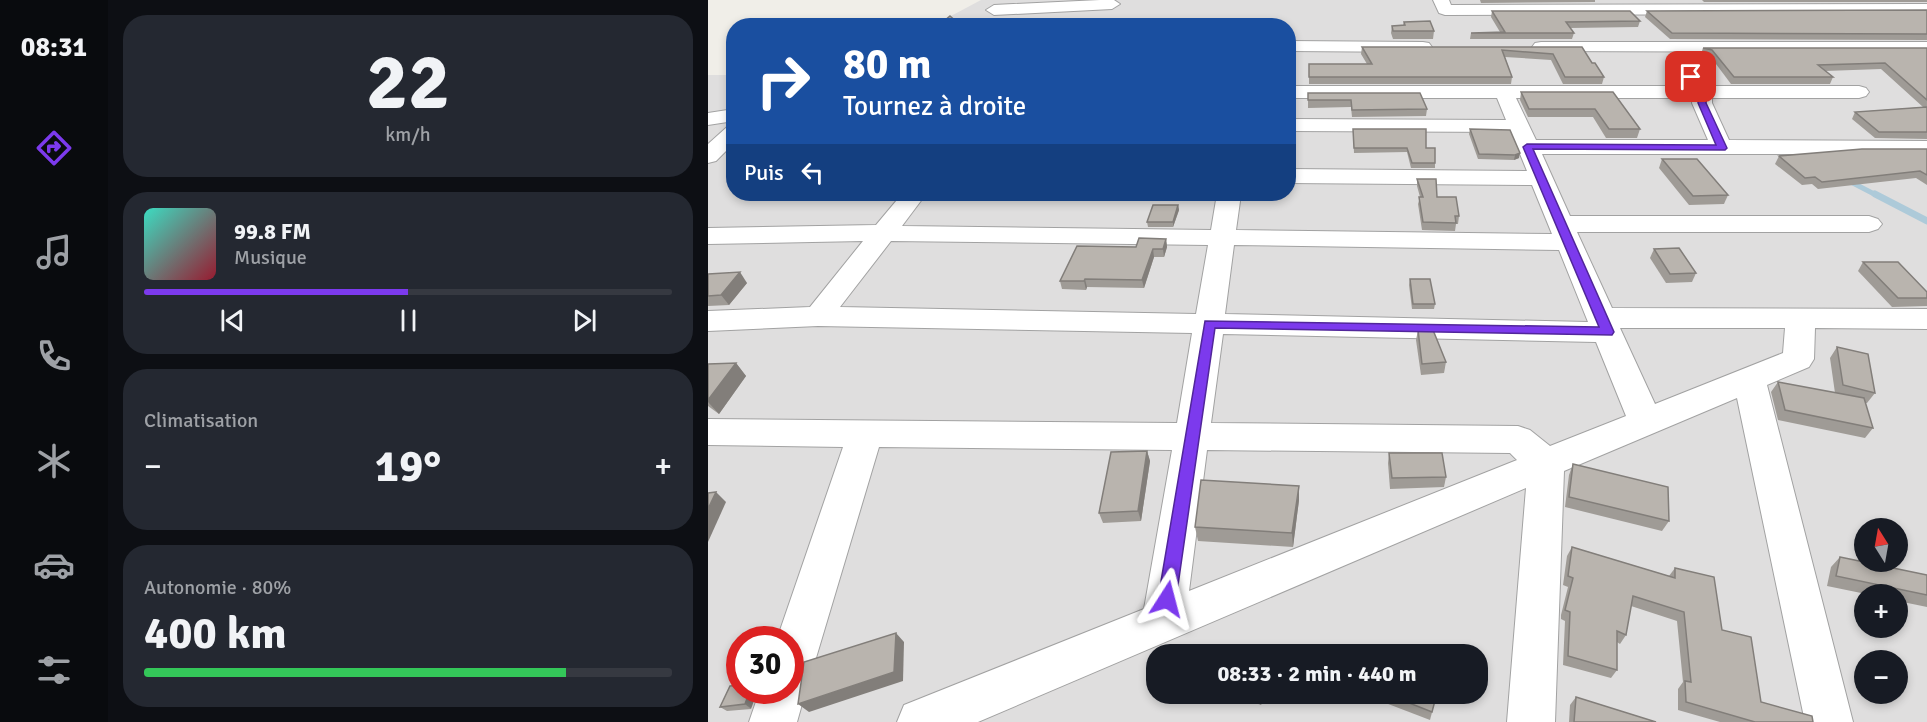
<!DOCTYPE html>
<html lang="fr">
<head>
<meta charset="utf-8">
<style>
  body { margin:0; font-family:Signika,sans-serif; background:#242831; color:#f1f3f6; height:100vh; display:flex; flex-direction:column; font-size:22px; white-space:nowrap }
  * { box-sizing:border-box; margin:0 }
  p { font-size:20px; color:#9ea1a6 }
  .icon { flex:none; width:33px; height:33px; fill:none; stroke:currentColor; stroke-width:2; stroke-linecap:round; stroke-linejoin:round }
  .map { position:relative; flex:1; overflow:hidden }
  .side { display:flex; flex-direction:column; gap:15px; padding:15px; background:#0d0f14; width:600px }
  .side>* { flex:none }
  .hud { position:absolute; left:18px; top:18px; width:570px; height:183px; border-radius:24px; box-shadow:0 3px 9px #0003; background:#1a4fa0; color:#fff; overflow:hidden }
  .needle { width:39px; rotate:349deg }
  .fabs { position:absolute; left:1146px; top:518px; display:grid; gap:12px }
  .fabs a { display:grid; place-items:center; width:54px; height:54px; border-radius:50%; background:#171b24; box-shadow:0 3px 9px #0003; font-size:30px }
  .speed { position:absolute; left:18px; top:626px; display:flex; gap:12px; font-size:30px; font-weight:700; text-align:center }
  .speed>* { display:grid; place-content:center; width:78px; height:78px; border-radius:50%; background:#171b24; box-shadow:0 3px 9px #0003; line-height:1 }
  .speed .limit { border:9px solid #d22; background:#fff; color:#111 }
  .pin { position:absolute; display:grid; place-items:center; width:51px; height:51px; color:#fff; margin:-26px; border-radius:12px; box-shadow:0 3px 9px #0006 }
  .me { position:absolute; width:66px; margin:-33px; rotate:9deg; stroke-linejoin:round; filter:drop-shadow(0 0 4px #0008) }
  .turn { display:flex; align-items:center; gap:21px; height:126px; padding:0 18px; font-size:27px }
  .turn .icon { width:78px; height:78px; stroke-width:2.5 }
  .turn b { display:block; font-size:42px; line-height:51px }
  .then { display:flex; align-items:center; height:57px; padding:0 18px; background:#0003; gap:12px; font-size:22px }
  .big { font-size:45px; font-weight:700; line-height:1.1 }
  .side .tile { flex:1; display:flex; flex-direction:column; justify-content:center; gap:9px; min-width:0; padding:0 21px; border-radius:24px; background:#242831 }
  .side .dial { align-items:center; gap:0 }
  .dial b { font-size:78px; line-height:1 }
  .song { display:flex; align-items:center; gap:18px }
  .cover { width:72px; height:72px; border-radius:9px; background:linear-gradient(135deg,hsl(170 70% 55%),hsl(350 70% 35%)) }
  .played { height:6px; border-radius:3px; background:linear-gradient(90deg,#7c3aed 50%,#363941 50%) }
  .keys { display:flex; justify-content:space-around; direction:ltr }
  .heat { display:flex; justify-content:space-between; align-items:center; font-size:33px; direction:ltr }
  .charge { height:9px; border-radius:4px; background:linear-gradient(90deg,#34c759 80%,#363941 0) }
  .trip { position:absolute; left:438px; top:644px; width:342px; height:60px; border-radius:24px; background:#171b24; box-shadow:0 3px 9px #0003; font-weight:700; line-height:60px; text-align:center }
  main { display:flex; flex:1; min-height:0 }
  .dock { display:flex; flex-direction:column; width:108px; justify-content:space-around; align-items:center; background:#090b0e; color:#9ea1a6 }
  .dock .icon { width:42px; height:42px }
  .dock .active { color:#7c3aed }
  .dock b { font-size:27px; color:#f1f3f6 }
  .map>svg:first-child { display:block }
  .residential { fill:#dfdede; fill-rule:evenodd }
  .lines { fill:none; stroke-linecap:round; stroke-linejoin:round }
  .stream-far1 { stroke:#adcad9; stroke-width:5 }
  .stream { stroke:#adcad9; stroke-width:7 }
  .street-casing { stroke:#a2a2a2; stroke-width:2 }
  .street { fill:#fff; fill-rule:evenodd }
  .wall { fill:#9f9b96 }
  .shaded-wall { fill:#827e7a }
  .building { fill:#b9b4ae; stroke:#827e7a; stroke-width:1.5 }
  .route { fill:#7c3aed; stroke:#51269a; stroke-width:1.5 }
</style>
</head>
<body>
<main>
<nav class="dock">
<b>08:31</b>
<svg class="icon active" aria-label="directions" viewBox="0 0 24 24"><path d="M12 3l9 9-9 9-9-9zM9 14v-3h6M13 9l2 2-2 2"/></svg>
<svg class="icon" aria-label="music" viewBox="0 0 24 24"><path d="M9 18V5l10-2v13"/><circle cx="6" cy="18" r="3"/><circle cx="16" cy="16" r="3"/></svg>
<svg class="icon" aria-label="phone" viewBox="0 0 24 24"><path d="M5 4h4l2 5-3 2q2 4 5 5l2-3 5 2v4C11 20 4 13 5 4z"/></svg>
<svg class="icon" aria-label="climate" viewBox="0 0 24 24"><path d="M12 3v18M4 7l16 10M4 17L20 7"/></svg>
<svg class="icon" aria-label="car" viewBox="0 0 24 24"><path d="M5 17H2v-5l4-1 3-4h7l3 4 3 1v5h-3M9 17h6M6 11h13"/><circle cx="7" cy="17" r="2"/><circle cx="17" cy="17" r="2"/></svg>
<svg class="icon" aria-label="filters" viewBox="0 0 24 24"><path d="M4 7h16M4 17h16"/><circle cx="9" cy="7" r="2"/><circle cx="15" cy="17" r="2"/></svg>
</nav>
<section class="side">
<div class="tile dial"><b>22</b><p>km/h</p></div>
<div class="tile">
<div class="song"><i class="cover"></i><div><b>99.8 FM</b><p>Musique</p></div></div>
<div class="played"></div>
<div class="keys"><svg class="icon" aria-label="previous" viewBox="0 0 24 24"><path d="M18 5L8 12l10 7zM5 5v14"/></svg><svg class="icon" aria-label="pause" viewBox="0 0 24 24"><path d="M8 5v14M16 5v14"/></svg><svg class="icon" aria-label="next" viewBox="0 0 24 24"><path d="M6 5l10 7-10 7zM19 5v14"/></svg></div>
</div>
<div class="tile"><p>Climatisation</p>
<div class="heat"><a>−</a><b class="big">19°</b><a>+</a></div>
</div>
<div class="tile"><p>Autonomie · 80%</p><b class="big">400 km</b><div class="charge"></div></div>
</section>
<div class="map">
<svg width="1219" height="722" viewBox="0 0 1219 722">
  <rect width="100%" height="100%" fill="#f0eee8"/>
  <!-- residential -->
  <path class="residential" d="M273,0h946v722h-1219v-647h25l1,119h554v-168l-354,-1zM1156,528h34v33h-34zM1156,594h34v33h-34zM32,639h50v51h-50zM448,654h322v39h-322zM1156,660h34v33h-34z"/>
  <g class="lines">
    <!-- stream-far1 -->
    <path class="stream-far1" d="M1141,181l29,15"/>
    <!-- stream -->
    <path class="stream" d="M1167,194l52,27"/>
    <!-- street casing -->
    <g class="street-casing">
      <g id="street">
        <path d="M392,0h14l6,4 -8,5 -118,6 -8,-5 8,-5z"/>
        <path d="M725,0h16l2,5 476,-1v10l-482,1 -6,-2z"/>
        <path d="M580,41l135,1 6,1 3,4 -3,4 -6,1 -135,-1z"/>
        <path d="M833,42h386v10l-392,-1 -3,-4 3,-4z"/>
        <path d="M983,71l7,2 11,13h150l7,2 3,4 -3,4 -7,2h-147v5l17,37 198,1v12l-2,1h-383l28,62h299l9,3 4,5 -4,5 -9,3h-292l35,76 315,1v20l-112,-1 -1,31 -5,8 -42,18 86,337h-48l-68,-324 -173,73 -9,251h-48l19,-234 -548,234h-81l7,-17 240,-96 28,-159 -293,-3 -66,221 -9,17 2,5 -9,32h-48l11,-32h30v-51h-13l66,-192 -135,-2v-26l469,4 15,-90 -374,-7 -110,5v-20l102,-4 53,-66 -155,3v-16l168,-3 26,-31h24l-24,32 309,4 6,-36h24l-5,36 316,4 -20,-49 -244,-2v-14l239,2 -16,-39 -223,-1v-12l218,1 -9,-22h-209v-12h401l-7,-9 2,-4zM808,98h177l-1,5 16,37h-172zM183,241l317,4 -12,69 -356,-7zM526,245l325,5 29,72 -363,-8zM912,328h165l-2,25 -128,51zM515,334l373,8 30,74 -76,30 -20,-16 -12,-4 -307,-3zM499,450l303,3 7,7 -328,131z"/>
        <path d="M26,109v12l-26,4v-12z"/>
        <path d="M26,125v18l-18,18 -8,2v-19l19,-17z"/>
      </g>
    </g>
    <!-- street -->
    <use href="#street" class="street"/>
  </g>
  <!-- wall -->
  <g class="wall">
    <path d="M772,0h115v2l-114,1z"/>
    <path d="M994,0h225v2h-223z"/>
    <path d="M1219,10v30l-257,-1 -25,-22 2,-6z"/>
    <path d="M784,11l148,10 -2,6 -68,1 4,5 -2,6h-102l1,-6 29,-1 -9,-15z"/>
    <path d="M696,22l30,9 -1,8h-40l-2,-6 1,-7 11,-1z"/>
    <path d="M654,47h220l10,16 12,14 -2,7h-39l-12,-24 -46,-3 7,20 -1,7h-202v-20h58l-6,-10z"/>
    <path d="M995,48h224v91l-52,-1 -23,-19 3,-7 68,-5 -42,-38 -56,2 8,6 -3,7h-99l-21,-28 -9,-2z"/>
    <path d="M813,92h92l27,37 -3,9h-31l-13,-21h-65l-8,-17z"/>
    <path d="M600,93l119,16 -1,7 -74,1 -1,-10 -43,1z"/>
    <path d="M645,129l73,19 9,15v5h-24l-4,-16 -53,1z"/>
    <path d="M762,129l49,29 -5,2 -36,-1 -9,-25z"/>
    <path d="M1219,149v36l-11,-7 -98,11 -6,-5 -10,1 -27,-21 4,-8z"/>
    <path d="M954,159l66,36 -4,9 -35,1 -30,-37z"/>
    <path d="M709,179l20,18 22,19 -1,8h-2l-1,7 -33,-1 -4,-26 2,-7 -3,-11z"/>
    <path d="M470,205l1,5 -6,17h-25l-1,-5z"/>
    <path d="M458,239l1,8 -3,10h-10l-10,31 -57,-1 -1,3 -24,-1 -2,-8 76,-34z"/>
    <path d="M946,249l42,24 -4,9 -26,1 -16,-25z"/>
    <path d="M1155,262l64,30v14l-35,1 -34,-36z"/>
    <path d="M0,274l39,9 -18,22 -21,1z"/>
    <path d="M702,279l25,25 -1,5h-22l-3,-24z"/>
    <path d="M710,330l28,32 -2,11 -23,2 -5,-35z"/>
    <path d="M1129,347l38,46 -8,10h-2l8,25 -8,10 -87,-18 -7,-28 7,-10 57,11 -5,-35z"/>
    <path d="M28,363l10,13 -27,38 -11,-8v-42z"/>
    <path d="M439,451l3,10 -9,60 -38,2 -4,-10z"/>
    <path d="M681,453l57,24 -2,10 -54,2 -2,-26z"/>
    <path d="M865,464l96,57 -7,10 -97,-24 4,-32z"/>
    <path d="M591,500l-6,47 -95,-6 -3,-14z"/>
    <path d="M864,547l97,29 6,-8 47,62 39,72 52,20h-93l-42,-12v-21l5,-7 -6,-61 -46,-15 -5,29 -6,9 -3,-2v28l-6,8 -48,-13 2,-44 -4,-2v-4l7,-28 -5,-2 4,-29z"/>
    <path d="M1132,557l87,18v32l-29,-6v-7h-32l-39,-8 4,-19z"/>
    <path d="M22,686l21,23 -24,2 -7,-4z"/>
    <path d="M522,693h35l-4,12z"/>
    <path d="M676,693h53l-7,27 -47,-18z"/>
    <path d="M868,697l80,25h-87l1,-17z"/>
  </g>
  <!-- shaded-wall -->
  <g class="shaded-wall">
    <path d="M812,153l-1,5 -5,2 1,-5z"/>
    <path d="M470,205l1,5 -6,17v-5z"/>
    <path d="M458,239l1,8 -3,10 -1,-8z"/>
    <path d="M445,249l1,8 -10,31 -2,-8z"/>
    <path d="M32,272l7,11 -18,22 -8,-10z"/>
    <path d="M377,279l2,8 -1,3 -2,-9z"/>
    <path d="M28,363l10,13 -27,38 -11,-12v-2z"/>
    <path d="M439,451l3,10 -9,60 -3,-10z"/>
    <path d="M591,486v14l-6,47 -1,-14z"/>
    <path d="M8,492l10,10 -18,40v-33z"/>
    <path d="M188,633l8,9 -1,39 -94,31 -11,-8z"/>
    <path d="M42,690h8l-7,19 -6,-5z"/>
    <path d="M555,693h2l-4,12 -1,-4z"/>
  </g>
  <!-- building -->
  <g class="building">
    <path d="M1219,10v24l-255,-1 -25,-22z"/>
    <path d="M784,11h138l10,10 -74,1 8,11h-103l34,-1z"/>
    <path d="M242,16l8,7 -2,3h-18z"/>
    <path d="M722,21l4,10h-41l-1,-5 13,-1 -1,-3z"/>
    <path d="M654,47h220l10,16h3l9,14h-39l-12,-23 -51,-4 10,27h-203v-13h63z"/>
    <path d="M995,48h224v52l-42,-37 -67,2 15,12h-99l-22,-27z"/>
    <path d="M813,92h92l27,37h-31l-14,-20h-66z"/>
    <path d="M600,93h112l7,16 -75,1 -1,-10h-43z"/>
    <path d="M1219,107v25h-48l-24,-20z"/>
    <path d="M645,129h73v19h9v15h-23l-5,-15h-53z"/>
    <path d="M762,129l40,1 10,23 -5,2 -36,-1z"/>
    <path d="M1154,149h65v26l-7,-4 -98,11 -7,-5 -10,1 -26,-22z"/>
    <path d="M954,159h35l31,36 -35,1z"/>
    <path d="M709,179h19l1,18h19l3,19h-4l1,7 -33,-1 -4,-25h4z"/>
    <path d="M445,205h25l-5,17h-26z"/>
    <path d="M431,238l27,1 -3,10h-10l-11,31 -57,-1 -1,2h-24l17,-35 59,1z"/>
    <path d="M971,248l17,25 -26,1 -16,-25z"/>
    <path d="M1155,262h35l29,30v6h-29z"/>
    <path d="M32,272l-19,23 -13,1v-22z"/>
    <path d="M702,279h20l5,25h-22z"/>
    <path d="M710,330h15l13,32 -24,2z"/>
    <path d="M1129,347l31,7 7,39 -32,-8z"/>
    <path d="M28,363l-28,37v-36z"/>
    <path d="M1070,382l86,16 9,30 -88,-18z"/>
    <path d="M439,451l-9,60 -39,2 12,-61z"/>
    <path d="M681,453h53l4,24 -54,1z"/>
    <path d="M865,464l95,23 1,34 -100,-24z"/>
    <path d="M493,480l98,6 -7,47 -97,-6z"/>
    <path d="M8,492l-8,17v-16z"/>
    <path d="M864,547l103,31v-10l39,9 8,53 29,7 10,65 51,14 1,6h-58l-69,-20 -1,-21 6,1 -7,-70 -51,-16 -7,39 -9,-4v39l-49,-14 2,-44 -5,-2 8,-32 -5,-2z"/>
    <path d="M1132,557l87,18v20l-91,-19z"/>
    <path d="M188,633l-2,39 -96,32 6,-42z"/>
    <path d="M689,651l10,3h-11z"/>
    <path d="M32,685v5h10l-5,14 -25,3 10,-21z"/>
    <path d="M533,693h22l-3,8z"/>
    <path d="M676,693h53l-5,19z"/>
    <path d="M868,697l80,25h-82z"/>
  </g>
  <!-- route -->
  <path class="route" d="M981,75h5l14,16 -2,12 21,45 -2,2 -192,-1 81,183 -2,3 -397,-7 -39,271 -3,6 -6,3 -6,-3 -3,-6 47,-278 394,6 -76,-180 4,-3 189,1 -18,-42 1,-11 -12,-15z"/>
</svg>
<div class="fabs">
<a><svg class="needle" viewBox="-14 -14 28 28"><path d="M0-13l5 13h-10z" fill="#e53935"/><path d="M0 13l5-13h-10z" fill="#9ea1a6"/></svg></a>
<a>+</a>
<a>−</a>
</div>
<div class="speed"><div class="limit">30</div></div>
<div class="pin" style="left:983px;top:77px;background:#d93025"><svg class="icon" aria-label="arrive" viewBox="0 0 24 24"><path d="M6 21V4h12l-3 4 3 4H6"/></svg></div>
<svg class="me" style="left:459px;top:599px" viewBox="-20 -20 40 40"><path d="M0-17L14 15 0 8-14 15z" fill="#7c3aed" stroke="#fff" stroke-width="4"/></svg>
<div class="trip">08:33 · 2 min · 440 m</div>
<div class="hud">
<div class="turn"><svg class="icon" aria-label="right" viewBox="0 0 24 24"><path d="M7 20v-9h11M14 6l5 5-5 5"/></svg><div><b>80 m</b>Tournez à droite</div></div>
<div class="then">Puis<svg class="icon" aria-label="left" viewBox="0 0 24 24"><path d="M17 20v-9H6M10 6l-5 5 5 5"/></svg></div>
</div>
</div>
</main>
</body>
</html>
